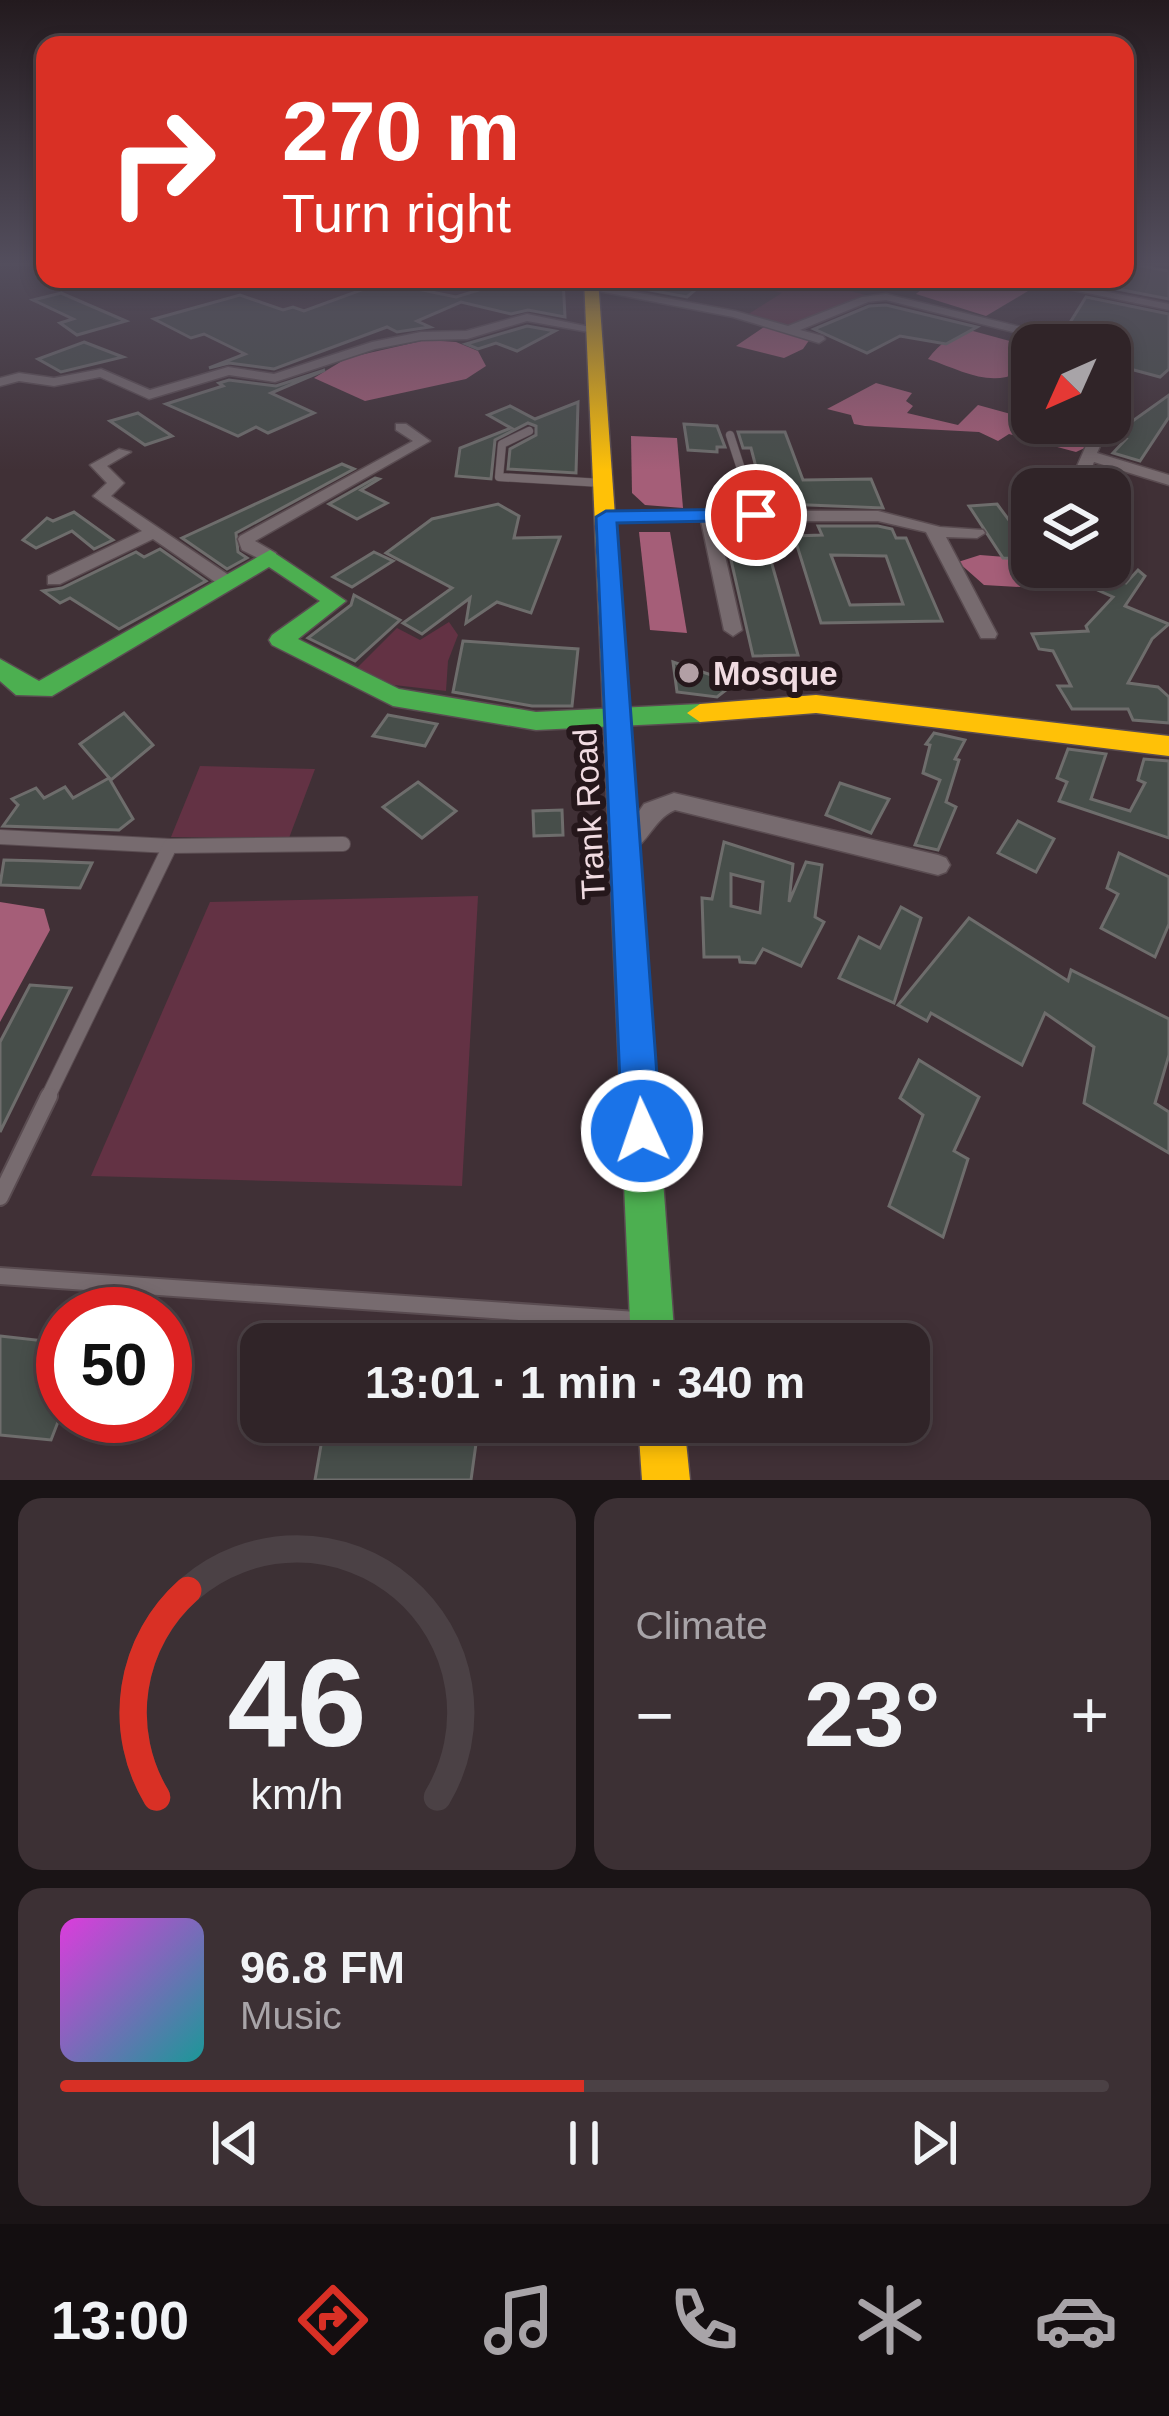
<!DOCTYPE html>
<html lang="en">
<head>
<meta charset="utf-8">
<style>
  body { margin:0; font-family:Helvetica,sans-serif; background:#3c3034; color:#f1f3f6; height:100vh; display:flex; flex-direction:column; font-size:45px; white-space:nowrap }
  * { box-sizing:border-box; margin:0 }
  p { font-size:39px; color:#a8a4a8 }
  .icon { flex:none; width:66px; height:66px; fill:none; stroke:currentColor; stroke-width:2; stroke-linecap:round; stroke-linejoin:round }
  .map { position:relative; height:1480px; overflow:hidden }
  .drawer { display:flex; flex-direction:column; gap:18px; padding:18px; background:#1a1416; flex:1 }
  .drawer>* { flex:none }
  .guide { position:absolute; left:36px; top:36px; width:1098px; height:252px; border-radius:24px; box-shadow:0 6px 18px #0003,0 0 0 3px #4b4145; background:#d93025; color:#fff; overflow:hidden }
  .needle { width:78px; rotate:225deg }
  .buttons { position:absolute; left:1011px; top:324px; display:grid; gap:24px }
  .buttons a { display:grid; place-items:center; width:120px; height:120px; border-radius:24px; background:#302428; box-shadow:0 6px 18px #0003,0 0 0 3px #4b4145; font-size:60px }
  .speed { position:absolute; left:36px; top:1287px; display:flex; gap:24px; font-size:60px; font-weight:700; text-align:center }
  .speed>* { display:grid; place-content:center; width:156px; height:156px; border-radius:50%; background:#302428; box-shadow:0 6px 18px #0003,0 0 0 3px #4b4145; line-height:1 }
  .speed .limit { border:18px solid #d22; background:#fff; color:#111 }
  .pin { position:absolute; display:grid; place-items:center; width:102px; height:102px; color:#fff; margin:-51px; border:6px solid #fff; border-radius:50%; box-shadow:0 3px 12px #0007 }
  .me { position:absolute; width:132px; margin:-66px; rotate:357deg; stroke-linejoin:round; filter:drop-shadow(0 0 9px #0008) }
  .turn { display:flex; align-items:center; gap:42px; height:252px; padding:0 48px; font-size:54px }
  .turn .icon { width:156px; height:156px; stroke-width:2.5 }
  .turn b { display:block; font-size:84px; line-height:102px }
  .big { font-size:90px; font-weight:700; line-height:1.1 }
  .drawer .tile { flex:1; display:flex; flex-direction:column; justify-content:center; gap:18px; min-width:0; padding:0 42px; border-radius:24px; background:#3c3034 }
  .drawer .dial { align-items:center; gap:0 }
  .dial svg { height:312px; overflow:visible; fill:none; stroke:#4b4145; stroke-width:7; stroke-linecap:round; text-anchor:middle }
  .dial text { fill:#f1f3f6; stroke:none }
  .song { display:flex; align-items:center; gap:36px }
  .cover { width:144px; height:144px; border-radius:18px; background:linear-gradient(135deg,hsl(300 70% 55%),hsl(180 70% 35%)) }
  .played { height:12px; border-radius:6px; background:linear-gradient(90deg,#d93025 50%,#4b4145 50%) }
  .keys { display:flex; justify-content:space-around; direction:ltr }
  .heat { display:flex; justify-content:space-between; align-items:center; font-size:66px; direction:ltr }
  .drawer .tiles { flex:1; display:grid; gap:18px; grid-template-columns:1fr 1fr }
  .tile:last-child { grid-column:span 2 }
  .trip { position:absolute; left:240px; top:1323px; width:690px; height:120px; border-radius:24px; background:#302428; box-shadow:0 6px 18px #0003,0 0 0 3px #4b4145; font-weight:700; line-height:120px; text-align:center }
  .menu { display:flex; height:192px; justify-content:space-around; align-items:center; background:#130e10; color:#a8a4a8 }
  .menu .icon { width:84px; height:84px }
  .menu .current { color:#d93025 }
  .menu b { font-size:54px; color:#f1f3f6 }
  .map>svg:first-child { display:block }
  .green { fill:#633244 }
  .water { fill:#a55e78 }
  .building { fill:#474e4a; stroke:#6e6d6c; stroke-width:3; fill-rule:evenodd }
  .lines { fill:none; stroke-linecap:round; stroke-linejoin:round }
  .lane-far2-casing { stroke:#5a4c51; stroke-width:9 }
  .lane-far1-casing { stroke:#5a4c51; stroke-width:16 }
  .lane-casing { stroke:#5a4c51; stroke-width:20 }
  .street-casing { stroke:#5a4c51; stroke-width:3 }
  .fast-casing { stroke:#5a4c51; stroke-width:3 }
  .slow-casing { stroke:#5a4c51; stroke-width:3 }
  .lane-far2 { stroke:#776b6f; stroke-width:8 }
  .lane-far1 { stroke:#776b6f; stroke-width:14 }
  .lane { stroke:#776b6f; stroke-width:16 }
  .street { fill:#776b6f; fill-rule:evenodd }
  .fast { fill:#4caf50; fill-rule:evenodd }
  .slow { fill:#ffc107; fill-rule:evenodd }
  .route { fill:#1a73e8; stroke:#114b97; stroke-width:3 }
  .poi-dot { fill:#b29fa5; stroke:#25171b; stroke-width:4.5 }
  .labels { text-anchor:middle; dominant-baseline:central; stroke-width:12; stroke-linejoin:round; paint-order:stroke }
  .poi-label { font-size:33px; font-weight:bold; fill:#f0dbe1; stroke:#25171b; text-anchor:start }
  .street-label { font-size:33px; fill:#f0dbe1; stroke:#25171b }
</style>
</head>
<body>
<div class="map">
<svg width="1169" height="1480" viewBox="0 0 1169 1480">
  <rect width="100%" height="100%" fill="#403036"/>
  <!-- green -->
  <g class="green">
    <path d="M801,279l69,17 -83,30 -40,-11 35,-22 -44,-12z"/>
    <path d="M449,622l9,13 -10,26 -2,30 -52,-6 -37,-17 40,-40 23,12z"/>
    <path d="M200,766l115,3 -26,69 -118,-1z"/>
    <path d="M478,896l-16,290 -371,-10 119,-274z"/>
  </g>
  <!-- water -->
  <g class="water">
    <path d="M943,279h57l24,6 4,6 -42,25 -70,-22 14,-12z"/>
    <path d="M767,325l43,14 -7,10 -19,9 -48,-12z"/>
    <path d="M973,331l55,15 4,15c-31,33 -66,11 -104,-2 12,-16 25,-26 45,-28z"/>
    <path d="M426,340l30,2 22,9 8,15 -20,13 -101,22 -51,-23 33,-20z"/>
    <path d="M876,383l36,10 -6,8 7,5 -6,7 51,12 20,-20 109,30 2,11 -13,6 -67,-18 -11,7 -19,-9 -114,-6 -11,-2 -3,-9 -24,-6z"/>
    <path d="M631,436l46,2 6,70 -38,-3 -13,-12z"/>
    <path d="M639,532h31l17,101 -37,-3z"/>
    <path d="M980,555l52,4v8h23l9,14 -10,8 -70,-4 -26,-23z"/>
    <path d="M0,902l44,7 6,21 -50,92z"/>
  </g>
  <!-- building -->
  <g class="building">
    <path d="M1125,263l44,8v28l-104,-20h60z"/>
    <path d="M533,279h30l2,38 -37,-7 -17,4 -50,-12 -44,19 13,6 -33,5 -10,-5 -113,42 -45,-6 -20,5 36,-14 -41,-20 -13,4 -37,-19 86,-24 43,15 10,-3 11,4 79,-29 73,15 55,-17 18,7z"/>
    <path d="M621,279h87l-21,18 -65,-12z"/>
    <path d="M61,293l65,28 -49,14 -17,-12 13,-4 -40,-19z"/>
    <path d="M1086,297l83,17v55l-9,8 -45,-12 7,-8 -12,-3v-9h-54z"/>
    <path d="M886,305l91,22 -31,17 -46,-8 -33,17 -53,-24 55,-23z"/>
    <path d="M527,326l28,5 -38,20 -21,-8 -18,6 -12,-5z"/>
    <path d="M84,342l39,15 -62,15 -23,-13z"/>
    <path d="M325,370l-54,23 43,20 -46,20 -12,-6 -18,9 -72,-32 57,-18 -4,-3 10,-3 47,6z"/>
    <path d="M1169,395v22l-29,44 -27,-8 13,-14 -13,-4z"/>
    <path d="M578,402l-2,71 -68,-4 2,-20 26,-14v-9l-8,-3 -33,17 -4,39 -35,-3 4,-28 51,-20 -23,-13 22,-9 25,13z"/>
    <path d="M138,413l34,23 -27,9 -35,-24z"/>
    <path d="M684,424l33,2 8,21h-8v5l-29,-2z"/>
    <path d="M738,432h47l18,48 68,-1 12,29 -99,-4 -5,-15 -16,5 -12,-46h-8z"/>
    <path d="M342,464l12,5 -118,64 2,19 9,6 -20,11 -45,-31z"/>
    <path d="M375,478l4,1 -18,11 26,13 -30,16 -28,-15z"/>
    <path d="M498,504l21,12 -5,22 46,-1 -29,76 -34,-11 -31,21 4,-25 -48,36 -19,-11 49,-35 -66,-35 46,-34z"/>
    <path d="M997,504l23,31 7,-1 5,25 -29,-1 -34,-52z"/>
    <path d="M74,512l39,28 -19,9 -22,-18 -36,17 -13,-8 24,-22 6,3z"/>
    <path d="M818,526h60l14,3 4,9h10l36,83 -121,2 -27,-87 28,-1zM831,555l55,1 17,48 -53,1z"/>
    <path d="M726,538l39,2 33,115 -45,1z"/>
    <path d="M160,549l46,32 -87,48 -49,-31 -10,5 -17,-12 19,-3 74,-36 8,5z"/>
    <path d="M374,552l19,9 -41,26 -19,-10z"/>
    <path d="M1046,567h43l37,16 12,-13 7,6 -20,30 44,18 -17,15 -24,44 30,4 11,10v26l-36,-3 -5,-11h-56l-14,-23h13l-18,-35 -14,-2 -7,-15 56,-3 -2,-5 27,-29z"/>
    <path d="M354,595l46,25 -45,41 -47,-23 43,-33z"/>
    <path d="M463,641l115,8 -6,57h-40l-79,-14z"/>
    <path d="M673,662l62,21 -18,14 -40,-5z"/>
    <path d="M124,713l29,32 -42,35 -31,-36z"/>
    <path d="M388,715l49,9 -12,22 -52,-10z"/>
    <path d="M934,733l31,7 -10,19 4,1 -13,42 10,5 -18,43 -23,-5 25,-65 -17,-7 7,-28 -4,-1z"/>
    <path d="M1068,749l38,5 -15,45 39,12 15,-28 -7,-3 6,-21 25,2v77l-110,-37 8,-19 -10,-4z"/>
    <path d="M109,778l24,41 -14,11 -116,-4 15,-21 -6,-6 24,-11 8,10 21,-11 8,11z"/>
    <path d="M418,782l38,29 -34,27 -39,-31z"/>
    <path d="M840,783l49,16 -18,34 -45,-18z"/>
    <path d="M562,810l1,25 -29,1 -1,-25z"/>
    <path d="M1018,821l36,18 -18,33 -38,-19z"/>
    <path d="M724,842l69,22 -4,38 17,-40 16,3 -7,52 9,5 -23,44 -38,-17 -8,14 -15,-1 -1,-5h-35l-2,-59 10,1zM731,874l32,8 -3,31 -29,-7z"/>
    <path d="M1119,853l50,24v47l-14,33 -54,-29 17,-34 -11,-6z"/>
    <path d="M4,860l39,1 49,2 -12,25 -80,-3z"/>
    <path d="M901,907l20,11 -27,85 -55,-25 20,-41 21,11z"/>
    <path d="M969,918l99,63 3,-11 98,49v36l-14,48 14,9v41l-85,-50 10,-56 -49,-34 -23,52 -91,-52 -4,8 -29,-16z"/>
    <path d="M30,985l41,3 -71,144v-90z"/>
    <path d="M919,1060l60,37 -25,54 14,8 -25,78 -54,-31 34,-91 -23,-17z"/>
    <path d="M0,1336l63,7v66l-12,31 -51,-5z"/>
    <path d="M325,1422h154l-8,58h-156z"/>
  </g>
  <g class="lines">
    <!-- lane-far2 casing -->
    <g class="lane-far2-casing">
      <g id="lane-far2">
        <path d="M529,431l-27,13 -3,33 103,6"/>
        <path d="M730,435l26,80"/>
      </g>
    </g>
    <!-- lane-far1 casing -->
    <g class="lane-far1-casing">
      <g id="lane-far1">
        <path d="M0,837l170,9"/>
        <path d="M47,1099l123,-253 173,-2"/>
      </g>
    </g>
    <!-- lane casing -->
    <g class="lane-casing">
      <g id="lane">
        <path d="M0,1197l49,-101"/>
        <path d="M0,1276l636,44"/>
      </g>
    </g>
    <!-- street casing -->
    <g class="street-casing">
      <g id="street">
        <path d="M1020,279h22l127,25v6z"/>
        <path d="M592,284l143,27 53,15 74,-29 24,-3 160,39 6,12h-12l-3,-7 -151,-38 -18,2 -68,28 23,6 2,3 -6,4 -86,-26 -145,-28z"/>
        <path d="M527,314l73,15 -6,4 -67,-12 -60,18 -46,1 -46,9 -100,33 -46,-7 -80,24 -49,-22 -46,9 -35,-5 -19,5v-8l19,-5 35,5 47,-9 49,21 78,-23 46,7 98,-32 49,-10 45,-1z"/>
        <path d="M1032,366v12l-6,7 6,4v9l-21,-12z"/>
        <path d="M1096,423h14l-13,30 72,22v10l-75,-23 -11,27h-16z"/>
        <path d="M396,424h10l24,17 -175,100 21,12v8h-12l-22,-11 -4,-11 2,-3 173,-95 -17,-11z"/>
        <path d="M119,449l12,3 -24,14 17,17 -13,13 122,82v8h-12l-68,-47 -93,45h-12v-8l94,-45 -49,-35 14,-13 -17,-18z"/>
        <path d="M708,511h170l62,16 43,3 2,3 -8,5 -31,-1 51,97 -2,4h-14l-55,-106 -48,-11h-161l25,109 -9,6 -9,-6 -23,-109 -95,1 -8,-5 8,-5z"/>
        <path d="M674,793l264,62 8,3 4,7 -4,7 -8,3 -263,-65c-25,10 -30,46 -55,41l-4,-6 28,-41z"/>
      </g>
    </g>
    <!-- fast casing -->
    <g class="fast-casing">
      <g id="fast">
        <path d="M270,550l76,51 -48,38 101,50 137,23 164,-8 13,9 -13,9 -164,8 -143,-24 -121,-61 -3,-5 3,-5 48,-34 -51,-34 -217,129 -36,-1 -16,-14v-22l39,22z"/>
        <path d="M621,785l10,3 4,8 40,548h-44l-24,-548 4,-8z"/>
      </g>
    </g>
    <!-- slow casing -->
    <g class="slow-casing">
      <g id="slow">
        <path d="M584,279h14l37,517 -4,8h-20l-4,-8z"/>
        <path d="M816,695l353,41v20l-353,-43 -116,9 -13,-9 13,-9z"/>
        <path d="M638,1422h46l6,58h-48z"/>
      </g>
    </g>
    <!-- lane-far2 -->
    <use href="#lane-far2" class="lane-far2"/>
    <!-- lane-far1 -->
    <use href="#lane-far1" class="lane-far1"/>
    <!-- lane -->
    <use href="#lane" class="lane"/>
    <!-- street -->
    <use href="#street" class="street"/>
    <!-- fast -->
    <use href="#fast" class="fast"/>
    <!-- slow -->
    <use href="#slow" class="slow"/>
  </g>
  <!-- sky -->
  <linearGradient id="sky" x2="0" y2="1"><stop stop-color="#231a1e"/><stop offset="0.56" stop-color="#534e5d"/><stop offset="1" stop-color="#534e5d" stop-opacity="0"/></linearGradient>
  <rect width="1169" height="471" fill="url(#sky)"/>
  <!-- route -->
  <path class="route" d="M756,509l8,2v9l-147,3 44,608 -6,13 -13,6 -14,-6 -6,-13 -26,-614 10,-6z"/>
  <!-- markers -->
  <circle class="poi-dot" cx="689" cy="673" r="12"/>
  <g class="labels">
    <!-- poi labels -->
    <g class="poi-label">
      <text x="713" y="673">Mosque</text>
    </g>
    <!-- street labels -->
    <g class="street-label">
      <text transform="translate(589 814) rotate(-93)">Trank Road</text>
    </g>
  </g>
</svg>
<div class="buttons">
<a><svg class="needle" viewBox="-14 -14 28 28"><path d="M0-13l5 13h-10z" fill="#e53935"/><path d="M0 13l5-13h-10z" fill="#a8a4a8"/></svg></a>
<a><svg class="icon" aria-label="layers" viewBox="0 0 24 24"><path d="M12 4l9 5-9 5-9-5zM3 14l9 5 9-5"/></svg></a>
</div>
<div class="speed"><div class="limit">50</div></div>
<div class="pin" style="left:756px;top:515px;background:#d93025"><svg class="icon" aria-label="arrive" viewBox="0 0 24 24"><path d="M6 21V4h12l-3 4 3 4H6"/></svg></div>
<svg class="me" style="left:642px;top:1131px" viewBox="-20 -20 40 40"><circle r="17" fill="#1a73e8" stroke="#fff" stroke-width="3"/><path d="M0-11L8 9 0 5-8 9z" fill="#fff"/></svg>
<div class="trip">13:01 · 1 min · 340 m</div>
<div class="guide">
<div class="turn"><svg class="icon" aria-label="right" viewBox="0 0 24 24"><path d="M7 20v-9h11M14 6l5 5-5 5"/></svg><div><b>270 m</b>Turn right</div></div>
</div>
</div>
<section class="drawer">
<div class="tiles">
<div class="tile dial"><svg viewBox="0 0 100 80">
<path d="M14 69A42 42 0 1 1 86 69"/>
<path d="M14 69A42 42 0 0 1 22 16" stroke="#d93025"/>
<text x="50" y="56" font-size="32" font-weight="700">46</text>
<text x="50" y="72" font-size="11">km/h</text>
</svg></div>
<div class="tile"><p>Climate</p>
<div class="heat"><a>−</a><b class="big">23°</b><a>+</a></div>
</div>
<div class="tile">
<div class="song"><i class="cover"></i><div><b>96.8 FM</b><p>Music</p></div></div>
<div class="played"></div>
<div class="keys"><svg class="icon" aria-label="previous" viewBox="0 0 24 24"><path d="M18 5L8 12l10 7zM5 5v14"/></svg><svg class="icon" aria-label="pause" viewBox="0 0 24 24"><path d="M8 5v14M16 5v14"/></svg><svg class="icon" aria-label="next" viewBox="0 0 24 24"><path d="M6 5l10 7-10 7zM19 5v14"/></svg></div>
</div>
</div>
</section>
<nav class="menu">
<b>13:00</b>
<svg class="icon current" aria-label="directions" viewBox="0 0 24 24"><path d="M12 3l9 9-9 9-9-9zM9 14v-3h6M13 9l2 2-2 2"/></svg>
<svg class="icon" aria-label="music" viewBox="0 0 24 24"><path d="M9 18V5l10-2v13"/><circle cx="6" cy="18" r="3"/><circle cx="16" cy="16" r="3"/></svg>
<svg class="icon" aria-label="phone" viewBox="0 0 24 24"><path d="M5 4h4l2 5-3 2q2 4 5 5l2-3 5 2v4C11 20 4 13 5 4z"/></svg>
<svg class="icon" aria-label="climate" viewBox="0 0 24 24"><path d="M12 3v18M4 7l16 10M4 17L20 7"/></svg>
<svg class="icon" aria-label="car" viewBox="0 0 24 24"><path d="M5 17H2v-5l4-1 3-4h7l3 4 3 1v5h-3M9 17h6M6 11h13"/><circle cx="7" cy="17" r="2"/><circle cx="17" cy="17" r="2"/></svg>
</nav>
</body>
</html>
